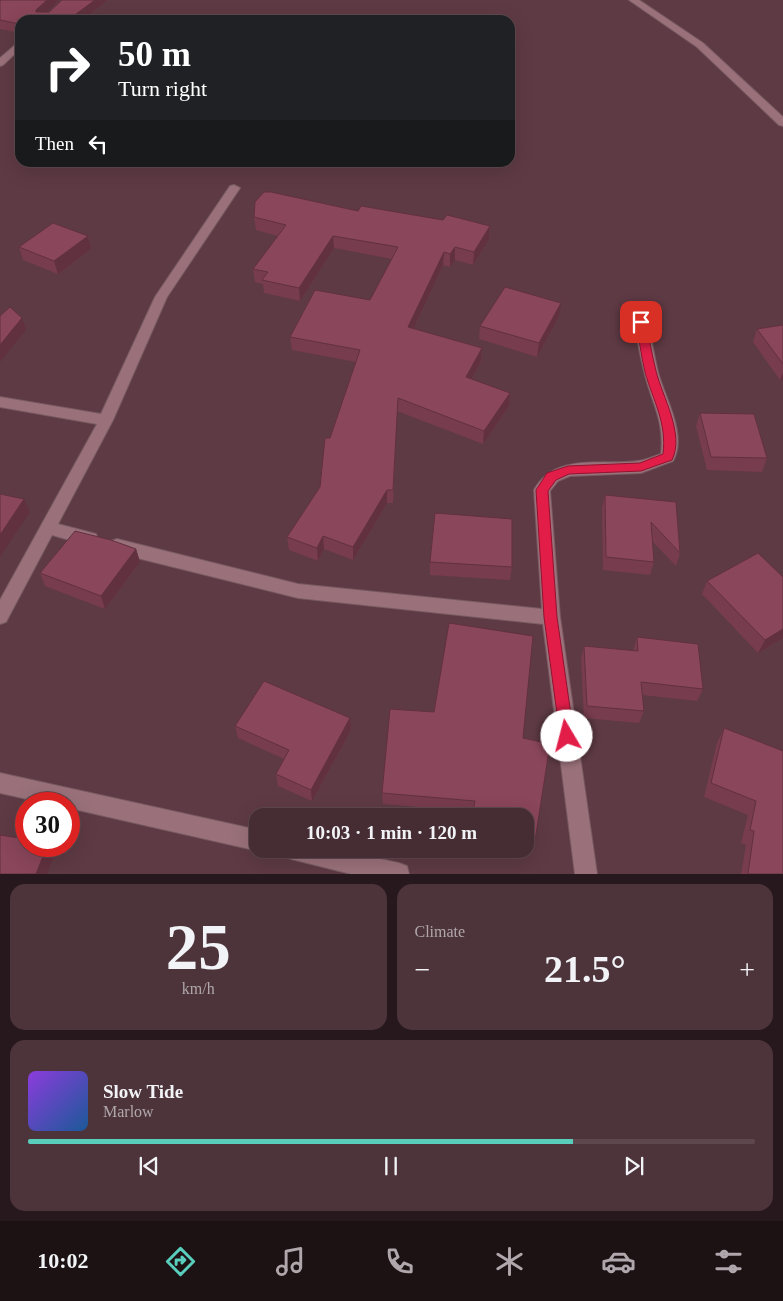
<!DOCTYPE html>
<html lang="en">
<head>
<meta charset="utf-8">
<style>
  body { margin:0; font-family:Georgia,serif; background:#4d343b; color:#f1f3f6; height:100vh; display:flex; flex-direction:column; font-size:19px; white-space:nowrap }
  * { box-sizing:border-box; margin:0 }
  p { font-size:16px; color:#b0a7ac }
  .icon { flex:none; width:28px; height:28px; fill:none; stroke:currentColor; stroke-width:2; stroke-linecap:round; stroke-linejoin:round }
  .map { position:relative; height:874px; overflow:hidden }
  .details { display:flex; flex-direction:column; gap:10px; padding:10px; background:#26181c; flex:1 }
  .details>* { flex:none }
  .top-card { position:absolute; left:15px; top:15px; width:500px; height:152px; border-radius:15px; box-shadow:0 5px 20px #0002,0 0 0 1px #5e484e; background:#202124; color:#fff; overflow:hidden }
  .speed { position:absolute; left:15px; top:792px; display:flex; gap:10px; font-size:25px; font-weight:700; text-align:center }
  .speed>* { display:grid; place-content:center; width:65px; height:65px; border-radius:50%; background:#462c33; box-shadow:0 5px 20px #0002,0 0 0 1px #5e484e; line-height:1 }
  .speed .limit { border:8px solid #d22; background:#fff; color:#111 }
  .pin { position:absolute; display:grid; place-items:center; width:42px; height:42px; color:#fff; margin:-21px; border-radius:10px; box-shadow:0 2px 8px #0006 }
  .me { position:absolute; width:55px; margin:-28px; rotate:352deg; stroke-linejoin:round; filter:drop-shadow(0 0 4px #0008) }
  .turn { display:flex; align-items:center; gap:18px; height:105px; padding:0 20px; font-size:22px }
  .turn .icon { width:65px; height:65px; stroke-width:2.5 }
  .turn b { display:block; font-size:35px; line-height:42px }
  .then { display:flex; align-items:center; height:48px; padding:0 20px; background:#0003; gap:10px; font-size:19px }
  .big { font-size:38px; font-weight:700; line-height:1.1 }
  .details .widget { flex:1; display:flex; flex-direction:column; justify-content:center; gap:8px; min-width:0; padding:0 18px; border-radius:15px; background:#4d343b }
  .details .dial { align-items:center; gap:0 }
  .dial b { font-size:65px; line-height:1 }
  .song { display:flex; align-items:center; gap:15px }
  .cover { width:60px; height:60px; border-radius:8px; background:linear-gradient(135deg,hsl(270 70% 55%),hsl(210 70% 35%)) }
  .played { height:5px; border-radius:2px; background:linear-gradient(90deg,#5acebd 75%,#5e484e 75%) }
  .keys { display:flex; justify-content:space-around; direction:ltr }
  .heat { display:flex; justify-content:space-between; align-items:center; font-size:28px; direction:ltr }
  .details .tiles { flex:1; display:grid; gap:10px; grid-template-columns:1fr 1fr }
  .widget:last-child { grid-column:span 2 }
  .trip { position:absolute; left:249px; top:808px; width:285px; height:50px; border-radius:15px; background:#462c33; box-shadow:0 5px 20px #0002,0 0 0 1px #5e484e; font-weight:700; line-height:50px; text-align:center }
  .tabs { display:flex; height:80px; justify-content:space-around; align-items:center; background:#1c1214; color:#b0a7ac }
  .tabs .icon { width:35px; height:35px }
  .tabs .current { color:#5acebd }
  .tabs b { font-size:22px; color:#f1f3f6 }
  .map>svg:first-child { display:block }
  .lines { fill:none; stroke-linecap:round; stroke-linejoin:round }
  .minor-casing { stroke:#775a61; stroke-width:2 }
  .minor { fill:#9a717b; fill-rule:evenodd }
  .wall { fill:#773c4d }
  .shaded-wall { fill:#61313f }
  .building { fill:#8a465a; stroke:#61313f }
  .route { fill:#e11d48; stroke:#92132f }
</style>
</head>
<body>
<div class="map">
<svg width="783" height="874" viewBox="0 0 783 874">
  <rect width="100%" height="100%" fill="#5e3a44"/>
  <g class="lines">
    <!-- minor casing -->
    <g class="minor-casing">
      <g id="minor">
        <path d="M629,0h10l64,43 80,74v9l-4,-1 -82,-78z"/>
        <path d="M20,41v8l-17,16 -3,1v-8z"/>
        <path d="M234,185l6,3 -73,109 -54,123 -55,104 38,10 2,5 -2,5 -6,2 -38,-11 -46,87 -6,2v-24l97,-176 -97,-17v-10l101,17 54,-117 75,-111z"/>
        <path d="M641,318l7,4c3,16 6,33 10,50 6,24 30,63 15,89l-32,12 -71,3 -12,5 -8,10 10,126 37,257h-22l-32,-250 -245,-26 -181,-45 -6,-2 -2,-5 2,-5 6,-2 181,45 244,25 -8,-119c21,-38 68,-24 104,-29 8,-1 16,-5 23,-7 4,-34 -10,-52 -17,-83 -4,-16 -7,-33 -10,-49z"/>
        <path d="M0,773l258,57v19h6l-6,2 -189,-43v-4h-20l-49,-11z"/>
        <path d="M281,849h54l64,14 8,3 2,8h-58l-60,-15 -7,-3z"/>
      </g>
    </g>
    <!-- minor -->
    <use href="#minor" class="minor"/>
  </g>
  <!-- wall -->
  <g class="wall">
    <path d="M0,0h59l-13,12h3l59,-12 -26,20h-62v13l-20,-4z"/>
    <path d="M358,211l85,9 47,6 -1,13 -16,26 -18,-5 -5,7 -7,-2 -30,64 69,19 -1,13 -10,18 39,14 -1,13 -26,38 -86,-33 -4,92h-6l-34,57 -29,-11 -6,12 -29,-11 -2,-13 33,-50 10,-49 26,-76 -64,-12 -2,-13 80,-37 22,-41 -58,-11 -34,53 -36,-8 -1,-9 -8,-2 -2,-13 25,-33 -22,-6 -2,-13z"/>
    <path d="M88,236l3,13 -33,25 -35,-14 -4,-13z"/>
    <path d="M559,316l-22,41 -58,-18 1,-13z"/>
    <path d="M783,325v55h-3l-27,-38 4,-13z"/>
    <path d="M700,413l67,45 -5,14 -55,-2 -11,-44z"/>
    <path d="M605,495l71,7 4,51 -4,13 -24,-25 2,21 -4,13 -47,-5 -1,-62z"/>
    <path d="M136,549l4,13 -35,47 -60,-23 -5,-13z"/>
    <path d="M430,562l82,5 -2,13 -80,-5z"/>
    <path d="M707,581l76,57 -25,15 -56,-59z"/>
    <path d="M637,637l66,52 -6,12 -55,-6 2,16 -5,12 -55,-5 -3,-59 3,-13 49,5z"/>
    <path d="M350,718l1,12 -39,71 -34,-15 -2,-12 8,-15 -46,-21 -3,-12z"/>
    <path d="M724,728l59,23v123h-42l5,-29 -5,-2 7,-28 -44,-18 13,-54z"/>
    <path d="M523,738l12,103 -2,11 -15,-3h7v-33l-142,-12 -1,-11z"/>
  </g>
  <!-- shaded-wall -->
  <g class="shaded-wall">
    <path d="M47,0h12l-20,19 -3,-7v-2z"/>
    <path d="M95,0h13l-26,20h-14z"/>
    <path d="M490,226l-1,13 -16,26 1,-13z"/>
    <path d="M88,236l3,13 -33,25 -4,-13z"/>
    <path d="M333,236l1,12 -34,53 -1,-13z"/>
    <path d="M455,247v13l-5,7v-13z"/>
    <path d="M444,252l-1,13 -35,75v-13z"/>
    <path d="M561,303l-2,13 -22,41 2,-14z"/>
    <path d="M22,318l4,12 -26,32v-17z"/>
    <path d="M482,348l-1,13 -16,29 1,-13z"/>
    <path d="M783,373v7h-3z"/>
    <path d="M510,393l-1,13 -26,38 1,-13z"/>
    <path d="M387,490v13l-34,57v-13z"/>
    <path d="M24,499l6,13 -30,45v-22z"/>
    <path d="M323,536l1,13 -6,12 -1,-13z"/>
    <path d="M136,549l4,13 -35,47 -4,-13z"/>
    <path d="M783,629v9l-25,15 7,-13z"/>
    <path d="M350,718l1,12 -39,71 -1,-11z"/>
    <path d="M47,846h4l4,7 -8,21h-11z"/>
  </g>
  <!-- building -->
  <g class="building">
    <path d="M0,0h47l-11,10v2h13l13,-12h33l-27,20h-48v4l-20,-4z"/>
    <path d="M264,192h7l87,19 3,-5 82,14 4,-5 43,11 -16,26 -19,-5 -5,7 -6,-2 -36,75 74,21 -16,29 44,16 -26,38 -86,-33 -5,92h-6l-34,57 -30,-11 -6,12 -30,-11 33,-50 5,-49h5l30,-88 -70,-13 25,-47 55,10 28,-53 -65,-11 -34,52 -37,-8 6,-8 -15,-3 33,-44 -32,-8 1,-15z"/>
    <path d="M53,223l35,13 -34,25 -35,-14z"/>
    <path d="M505,287l56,16 -22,40 -59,-17z"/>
    <path d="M10,307l12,11 -22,27v-29z"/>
    <path d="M783,325v39l-26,-35z"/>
    <path d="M700,413l54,1 13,44 -56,-1z"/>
    <path d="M0,494l24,5 -24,36z"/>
    <path d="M605,495l71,7 4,51 -29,-31 3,40 -48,-5z"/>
    <path d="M435,513l77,6v48l-82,-5z"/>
    <path d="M75,531l36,9 25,9 -35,47 -61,-23z"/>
    <path d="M758,553l25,24v52l-18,11 -58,-59z"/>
    <path d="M449,623l84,13 -10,102 27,6 -15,97 -10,-2v-23h-53l3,-15 -93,-8 8,-84 44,3z"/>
    <path d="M637,637l61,7 5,45 -62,-7 3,29 -57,-5 -3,-60 54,5z"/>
    <path d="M264,681l86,37 -39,72 -35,-16 13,-24 -54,-24z"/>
    <path d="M724,728l59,23v123h-35l6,-43 -4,-1 6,-29 -45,-18z"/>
    <path d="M0,835l26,4v7h21l-11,28h-36z"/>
  </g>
  <!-- route -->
  <path class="route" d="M637,319h7l2,3c3,16 6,33 10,49 6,25 29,63 16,89l-31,11 -72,3 -13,6 -8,11 9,126 17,119 -2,4 -5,2 -5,-2 -2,-4 -16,-119 -8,-127 11,-17 21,-7 72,-3 23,-9c4,-32 -10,-53 -18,-82 -4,-17 -6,-34 -9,-50z"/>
</svg>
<div class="speed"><div class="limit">30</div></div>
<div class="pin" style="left:641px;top:322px;background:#d93025"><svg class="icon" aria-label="arrive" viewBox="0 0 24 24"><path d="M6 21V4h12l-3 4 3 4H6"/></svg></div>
<svg class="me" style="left:567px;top:736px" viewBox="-20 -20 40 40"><circle r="19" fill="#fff"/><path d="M0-13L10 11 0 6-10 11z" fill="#e11d48"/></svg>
<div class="trip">10:03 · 1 min · 120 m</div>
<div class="top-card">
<div class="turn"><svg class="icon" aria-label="right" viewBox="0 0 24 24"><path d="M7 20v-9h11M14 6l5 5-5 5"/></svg><div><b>50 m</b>Turn right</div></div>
<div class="then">Then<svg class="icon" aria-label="left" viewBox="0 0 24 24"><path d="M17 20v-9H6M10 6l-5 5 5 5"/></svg></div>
</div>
</div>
<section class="details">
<div class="tiles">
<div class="widget dial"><b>25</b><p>km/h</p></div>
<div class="widget"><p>Climate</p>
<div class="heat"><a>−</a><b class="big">21.5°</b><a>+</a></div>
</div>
<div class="widget">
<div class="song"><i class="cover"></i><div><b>Slow Tide</b><p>Marlow</p></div></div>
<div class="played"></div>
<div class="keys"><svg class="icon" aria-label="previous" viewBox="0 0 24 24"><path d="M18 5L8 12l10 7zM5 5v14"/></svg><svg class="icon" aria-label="pause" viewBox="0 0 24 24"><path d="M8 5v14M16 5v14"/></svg><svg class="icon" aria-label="next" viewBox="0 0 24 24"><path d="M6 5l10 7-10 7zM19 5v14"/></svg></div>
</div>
</div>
</section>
<nav class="tabs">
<b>10:02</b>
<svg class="icon current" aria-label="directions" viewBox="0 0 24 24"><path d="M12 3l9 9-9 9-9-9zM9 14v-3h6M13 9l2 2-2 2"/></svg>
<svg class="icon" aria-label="music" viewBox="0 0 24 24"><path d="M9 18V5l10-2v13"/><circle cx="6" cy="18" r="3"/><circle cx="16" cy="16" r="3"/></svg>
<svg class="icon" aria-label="phone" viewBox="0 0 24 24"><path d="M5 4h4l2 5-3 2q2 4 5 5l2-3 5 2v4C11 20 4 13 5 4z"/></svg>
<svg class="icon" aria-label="climate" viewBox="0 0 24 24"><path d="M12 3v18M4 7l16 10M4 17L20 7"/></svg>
<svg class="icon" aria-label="car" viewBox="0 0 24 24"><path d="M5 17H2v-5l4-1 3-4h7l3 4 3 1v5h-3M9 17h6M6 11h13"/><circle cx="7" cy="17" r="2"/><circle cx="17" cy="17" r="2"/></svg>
<svg class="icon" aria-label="filters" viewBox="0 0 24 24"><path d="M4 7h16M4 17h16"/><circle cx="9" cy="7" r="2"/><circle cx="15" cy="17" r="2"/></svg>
</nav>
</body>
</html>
